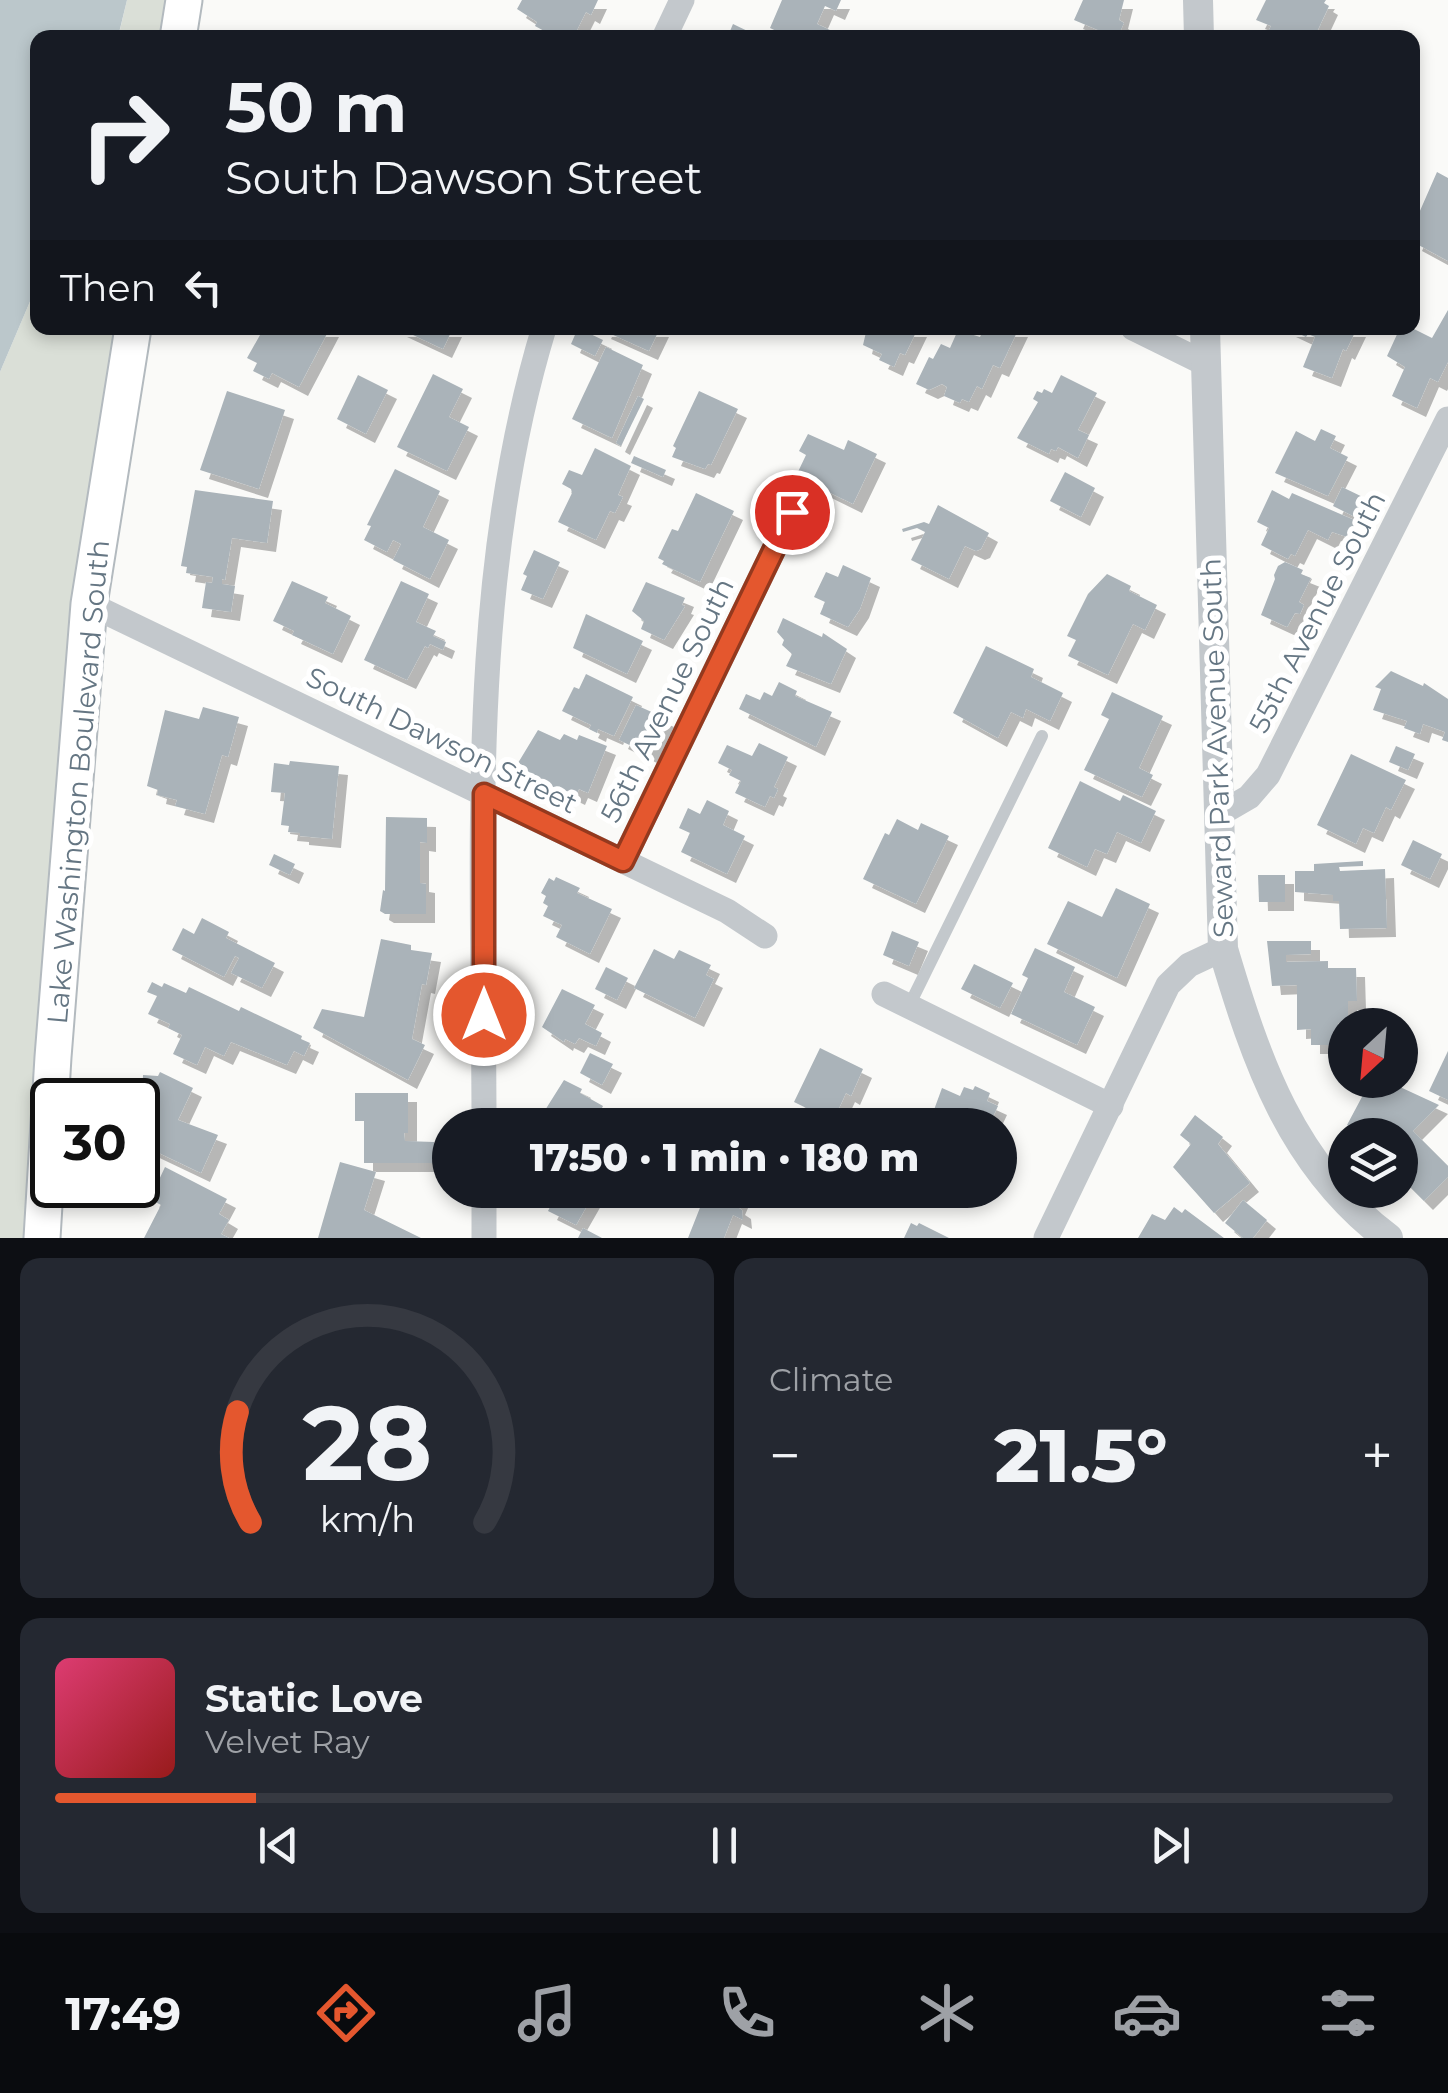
<!DOCTYPE html>
<html lang="en">
<head>
<meta charset="utf-8">
<style>
  body { margin:0; font-family:Montserrat,sans-serif; background:#242831; color:#f1f3f6; height:100vh; display:flex; flex-direction:column; font-size:38px; white-space:nowrap }
  * { box-sizing:border-box; margin:0 }
  p { font-size:32px; color:#9ea1a6 }
  .icon { flex:none; width:55px; height:55px; fill:none; stroke:currentColor; stroke-width:2; stroke-linecap:round; stroke-linejoin:round }
  .map { position:relative; height:1238px; overflow:hidden }
  .sheet { display:flex; flex-direction:column; gap:20px; padding:20px; background:#0d0f14; flex:1 }
  .sheet>* { flex:none }
  .hud { position:absolute; left:30px; top:30px; width:1390px; height:305px; border-radius:20px; box-shadow:0 5px 15px #0003; background:#171b24; color:#f1f3f6; overflow:hidden }
  .needle { width:65px; rotate:206deg }
  .fabs { position:absolute; left:1328px; top:1008px; display:grid; gap:20px }
  .fabs a { display:grid; place-items:center; width:90px; height:90px; border-radius:50%; background:#171b24; box-shadow:0 5px 15px #0003; font-size:50px }
  .speed { position:absolute; left:30px; top:1078px; display:flex; gap:20px; font-size:50px; font-weight:700; text-align:center }
  .speed>* { display:grid; place-content:center; width:130px; height:130px; border-radius:50%; background:#171b24; box-shadow:0 5px 15px #0003; line-height:1 }
  .speed .limit { border:5px solid #111; border-radius:15px; background:#fff; color:#111 }
  .pin { position:absolute; display:grid; place-items:center; width:85px; height:85px; color:#fff; margin:-42px; border:5px solid #fff; border-radius:50%; box-shadow:0 2px 10px #0007 }
  .me { position:absolute; width:110px; margin:-55px; rotate:0deg; stroke-linejoin:round; filter:drop-shadow(0 0 8px #0008) }
  .turn { display:flex; align-items:center; gap:35px; height:210px; padding:0 30px; font-size:45px }
  .turn .icon { width:130px; height:130px; stroke-width:2.5 }
  .turn b { display:block; font-size:70px; line-height:85px }
  .then { display:flex; align-items:center; height:95px; padding:0 30px; background:#0003; gap:20px; font-size:38px }
  .big { font-size:75px; font-weight:800; line-height:1.1 }
  .sheet .tile { flex:1; display:flex; flex-direction:column; justify-content:center; gap:15px; min-width:0; padding:0 35px; border-radius:20px; background:#242831 }
  .sheet .dial { align-items:center; gap:0 }
  .dial svg { height:260px; overflow:visible; fill:none; stroke:#363941; stroke-width:7; stroke-linecap:round; text-anchor:middle }
  .dial text { fill:#f1f3f6; stroke:none }
  .song { display:flex; align-items:center; gap:30px }
  .cover { width:120px; height:120px; border-radius:15px; background:linear-gradient(135deg,hsl(340 70% 55%),hsl(0 70% 35%)) }
  .played { height:10px; border-radius:5px; background:linear-gradient(90deg,#e4572e 15%,#363941 15%) }
  .keys { display:flex; justify-content:space-around; direction:ltr }
  .heat { display:flex; justify-content:space-between; align-items:center; font-size:55px; direction:ltr }
  .sheet .tiles { flex:1; display:grid; gap:20px; grid-template-columns:1fr 1fr }
  .tile:last-child { grid-column:span 2 }
  .trip { position:absolute; left:432px; top:1108px; width:585px; height:100px; border-radius:50px; background:#171b24; box-shadow:0 5px 15px #0003; font-weight:800; line-height:100px; text-align:center }
  .tab-bar { display:flex; height:160px; justify-content:space-around; align-items:center; background:#090b0e; color:#9ea1a6 }
  .tab-bar .icon { width:70px; height:70px }
  .tab-bar .active { color:#e4572e }
  .tab-bar b { font-size:45px; color:#f1f3f6 }
  .map>svg:first-child { display:block }
  .green { fill:#dadfd7 }
  .water { fill:#bbc7cb }
  .building { fill:#aab3b9; filter:url(#shadow) }
  .lines { fill:none; stroke-linecap:round; stroke-linejoin:round }
  .secondary-casing { stroke:#b3babf; stroke-width:39 }
  .service { stroke:#c3c8cc; stroke-width:12 }
  .minor { stroke:#c3c8cc; stroke-width:25 }
  .tertiary { stroke:#c3c8cc; stroke-width:30 }
  .secondary { stroke:#fff; stroke-width:35 }
  .route-casing { stroke:#94391e; stroke-width:25 }
  .route { stroke:#e4572e; stroke-width:18 }
  .labels { text-anchor:middle; dominant-baseline:central; stroke-width:10; stroke-linejoin:round; paint-order:stroke }
  .street-label { font-size:28px; fill:#657683; stroke:#fff }
</style>
</head>
<body>
<div class="map">
<svg width="1448" height="1238" viewBox="0 0 1448 1238">
  <defs>
    <filter id="shadow"><feDropShadow dx="9" dy="9" stdDeviation="0" flood-color="#0004"/></filter>
  </defs>
  <rect width="100%" height="100%" fill="#fafaf8"/>
  <!-- green -->
  <g class="green">
    <path d="M127,0h45l-6,37 -48,1z"/>
    <path d="M37,285l1,43h85l-90,910h-33v-866z"/>
  </g>
  <!-- water -->
  <path class="water" d="M0,0h127l-9,37 -80,1 -1,247 -37,87z"/>
  <!-- building -->
  <g class="building">
    <path d="M522,0h76l-7,15 -5,-3 -13,26h-16l-22,-12 2,-4 -20,-13z"/>
    <path d="M782,0h59l-5,11 -11,-5 -8,18 15,7 -3,7h-38l-21,-10z"/>
    <path d="M1083,0h41l-5,20 5,3 -7,15 -43,-18z"/>
    <path d="M1266,0h60l-2,3 5,3 -15,32h-40l-7,-4 4,-8 -15,-6z"/>
    <path d="M733,24l29,14h-35z"/>
    <path d="M1437,172l11,6v83l-35,-19 3,-7 -4,-6z"/>
    <path d="M1448,310v52l-10,20 -8,-4 -13,30 -25,-12 13,-29 -18,-11 13,-28 14,1 18,9z"/>
    <path d="M264,328h66l-31,59 -27,-14 -3,6 -16,-8 4,-8 -10,-5z"/>
    <path d="M398,328h55l-10,21z"/>
    <path d="M578,328l25,12 -8,16 -24,-12z"/>
    <path d="M603,328h57l-11,23 -47,-21z"/>
    <path d="M867,328h51l-13,27 -5,-2 -6,14 -15,-7 3,-6 -19,-9z"/>
    <path d="M984,328h35l-19,40 -7,-3 -11,24 -5,-3 -8,16 -7,-3 -2,4 -16,-7 3,-9 -5,-3 -13,6 -13,-6 13,-27 4,2 8,-15 9,4 8,-18 22,7z"/>
    <path d="M1287,328h70l-11,23 -3,-2 -11,29 -29,-11 12,-30 -7,-3 -2,3z"/>
    <path d="M606,347l37,18 -31,73 -40,-19z"/>
    <path d="M433,374l30,15 -14,28 20,10 -22,44 -50,-24z"/>
    <path d="M358,375l30,15 -22,44 -29,-15z"/>
    <path d="M1061,375l36,18 -19,37 11,5 -11,23 -20,-11 -2,4 -5,-2 -2,5 -32,-16 21,-36 -5,-3 4,-8 5,2 2,-4 8,4z"/>
    <path d="M227,391l58,19 -26,79 -59,-19z"/>
    <path d="M699,391l39,18 -27,56 -3,-1 -3,5 -33,-12 4,-9 -3,-2z"/>
    <path d="M638,396l6,3 -23,47 -5,-3z"/>
    <path d="M1321,429l15,7 -6,12 18,9 -20,39 -53,-23 21,-42 19,10z"/>
    <path d="M808,434l36,16 4,-10 29,14 -24,50 -57,-28 10,-21 -7,-4z"/>
    <path d="M595,448l36,18 -13,29 5,2 -8,16 -5,-2 -14,29 -38,-18 14,-29 -1,-4 -9,-5 7,-14 13,5z"/>
    <path d="M634,456l32,14 -3,7 -32,-14z"/>
    <path d="M395,469l45,22 -17,36 26,13 -19,39 -37,-19 8,-16 -8,-4 -6,12 -23,-12 7,-14 -4,-1z"/>
    <path d="M1065,472l30,16 -14,29 -31,-16z"/>
    <path d="M1342,487l29,14 -10,19 -28,-14z"/>
    <path d="M195,490l78,11 -6,42 -35,-5 -7,42 -3,-1v5l13,2 -4,26 -29,-4 4,-26 6,1 1,-6 -27,-4 1,-6 -6,-1z"/>
    <path d="M1272,490l17,9 3,-6 69,30 -8,16 -21,-7 -4,8 -20,-10 -13,26 -4,-2 -3,5 -27,-14 8,-17 -12,-6z"/>
    <path d="M696,493l38,18 -34,71 -38,-18 2,-3 -6,-3 14,-29 6,2z"/>
    <path d="M938,505l51,28 -8,16 -5,2 -11,-5 -16,33 -38,-19 14,-28 -8,-4 -14,4 -1,-3 22,-7 5,2z"/>
    <path d="M534,550l26,12 -17,37 -22,-9 6,-14 -4,-2z"/>
    <path d="M1285,562l18,8 -2,4 10,4 -12,24 5,3 -4,9 -5,-1 -8,14 -26,-12 14,-36 -1,-4 4,-9z"/>
    <path d="M843,565l28,13 -11,31 -12,18 -28,-13 5,-12 -11,-5 12,-25 12,5z"/>
    <path d="M1107,574l24,12 -2,5 28,14 -12,25 -12,-6 -25,51 -40,-19 8,-16 -9,-4 21,-42z"/>
    <path d="M292,581l36,16 -3,6 26,13 -18,38 -41,-19 2,-4 -21,-10z"/>
    <path d="M401,581l28,13 -13,28 20,9 -3,5 13,6 -3,8 -13,-6 -2,4 -3,-2 -18,34 -43,-20z"/>
    <path d="M646,582l39,16 -3,7 3,1 -21,34 -23,-11 3,-8 -12,-10z"/>
    <path d="M586,614l57,27 -16,33 -54,-26z"/>
    <path d="M783,618l39,19 1,-4 24,16 -16,35 -45,-18 6,-12 -10,-9 2,-5 -7,-8z"/>
    <path d="M986,646l48,23 -3,8 32,16 -13,28 -24,-12 -3,9 -12,-6 -13,26 -45,-25z"/>
    <path d="M1391,671l32,15 1,-3 24,16v43l-6,-2 3,-8 -22,-8 -3,10 -16,-6 3,-7 -34,-11 8,-21 -6,-2z"/>
    <path d="M586,674l47,23 -19,39 -16,-7 -1,4 -8,-4 2,-4 -29,-14 12,-24 5,2z"/>
    <path d="M779,682l18,9 -2,5 37,16 -16,35 -77,-38 7,-15 14,6 4,-8 8,4z"/>
    <path d="M1112,692l51,24 -24,52 14,7 -11,22 -58,-27 25,-51 -8,-4z"/>
    <path d="M636,705l29,13 -17,36 -29,-14z"/>
    <path d="M203,707l36,10 -11,40 -6,-2 -17,59 -30,-8 2,-6 -20,-5 1,-5 -11,-4 18,-76 34,9z"/>
    <path d="M538,730l22,10 4,-6 13,6 2,-5 28,11 -19,47 -9,-4 -3,7 -14,-7 -2,6 -39,-22 3,-7 -6,-3z"/>
    <path d="M759,743l29,14 -14,30 4,2 -4,9 -4,-2 -5,11 -30,-14 6,-12 -12,-6 3,-5 -14,-7 9,-18 25,11z"/>
    <path d="M1396,746l19,8 -7,16 -19,-8z"/>
    <path d="M1351,754l55,26 -15,30 -5,-3 -12,26 -11,-5 -7,16 -39,-19z"/>
    <path d="M290,761l49,5 -7,73 -32,-3v-3l-12,-1 1,-6 -8,-1 4,-32 -14,-1 3,-29 15,2z"/>
    <path d="M1080,781l40,20 3,-6 33,16 -15,32 -24,-11 -10,22 -12,-5 -8,18 -39,-19z"/>
    <path d="M707,800l22,11 -6,14 22,11 -18,38 -46,-22 9,-19 -11,-5 9,-20 12,6z"/>
    <path d="M386,817l41,1v25l-7,-1v41l6,1v30h-41l-5,-3 3,-21 2,1z"/>
    <path d="M897,819l21,11 3,-7 28,13 -33,68 -53,-25 22,-46 4,2z"/>
    <path d="M1413,840l29,14 -12,25 -29,-14z"/>
    <path d="M274,854l21,10 -5,11 -21,-10z"/>
    <path d="M1363,861v5l-24,1 1,4 45,-2 2,59 -47,1 -1,-28h-6v-6l-38,-3v-21h19v-7z"/>
    <path d="M1258,875h27v27h-26z"/>
    <path d="M556,877l24,11 -3,5 35,16 -22,45 -34,-17 6,-12 -19,-9 5,-10 -5,-3 3,-7 -5,-3 8,-15 5,3z"/>
    <path d="M1116,888l34,16 -33,74 -70,-34 21,-43 34,16z"/>
    <path d="M202,918l27,14 -3,6 49,25 -13,25 -31,-15 8,-15 -4,-2 -11,21 -52,-27 11,-22 11,6z"/>
    <path d="M892,931l27,11 -10,24 -26,-11z"/>
    <path d="M381,939l30,6v5l21,3 -6,32 -4,-1 -10,55 13,6 -17,35 -95,-52 9,-19 42,8z"/>
    <path d="M1267,941h44v13l-25,1v7l42,-1v7h28l1,33h-9v22h-10l1,22h-28v-16l-14,1v-45l-25,1z"/>
    <path d="M1035,948l40,19 -11,25 31,15 -18,38 -66,-31 17,-36 -6,-3z"/>
    <path d="M654,949l20,10 5,-9 32,15 -5,10 8,4 -19,39 -61,-30z"/>
    <path d="M974,964l39,19 -13,25 -39,-19z"/>
    <path d="M606,967l22,11 -11,22 -22,-11z"/>
    <path d="M152,982l10,5 2,-4 22,10 3,-6 50,24 2,-4 61,29 -1,3 9,4 -6,13 -10,-5 -7,14 -56,-23 -7,14 -19,-9 -8,18 -24,-11 9,-19 -14,-7 2,-4 -22,-10 9,-18 -10,-4z"/>
    <path d="M562,989l33,16 -10,19 17,9 -6,13 -17,-8 -4,6 -10,-5 -1,3 -22,-15z"/>
    <path d="M820,1048l43,21 -12,27 -5,-3 -13,28 -39,-19z"/>
    <path d="M1448,1051v49l-19,-9z"/>
    <path d="M590,1053l23,11 -11,21 -22,-12z"/>
    <path d="M160,1072l33,16 -15,32 40,15 -17,38 -63,-30v-33l4,-9 1,-26 15,1z"/>
    <path d="M564,1080l18,9 -2,4 23,13 -3,6 14,8 -3,5h-50l-19,-10z"/>
    <path d="M1371,1080h22l9,4 -2,3 39,18 -26,26 35,35v11l-24,24 -24,-24v-42h-45l4,-4 -12,-6z"/>
    <path d="M975,1086l15,7 -3,8 11,5 -9,19h-41l-17,-7 11,-30 18,8 4,-9 9,3z"/>
    <path d="M355,1093h53v40h-4l1,8 29,1v21h-70v-42h-9z"/>
    <path d="M1195,1115l28,22 -5,7 32,39 -36,30 -41,-46 18,-23 -11,-9z"/>
    <path d="M340,1162l36,10 -12,38 57,28h-103z"/>
    <path d="M165,1167l62,32 -8,15 10,6 -8,14 8,4h-85l17,-33 -11,-6z"/>
    <path d="M543,1190h53l-20,35 -28,-14 5,-10 -13,-6z"/>
    <path d="M707,1190h36l-7,16 6,4 1,10 -10,-5 -9,23h-36z"/>
    <path d="M1243,1200l24,20 -14,18h-10l-18,-15z"/>
    <path d="M1174,1207l8,6 3,-4 39,29h-86l14,-24 13,6z"/>
    <path d="M911,1223l6,3 2,-3 30,15h-45z"/>
    <path d="M583,1228l19,10h-24z"/>
  </g>
  <g class="lines">
    <!-- secondary casing -->
    <g class="secondary-casing">
      <g id="secondary">
        <path d="M178,38l6,-38"/>
        <path d="M42,1238l11,-181 36,-453 44,-276"/>
      </g>
    </g>
    <!-- service -->
    <path class="service" d="M909,1006l133,-270"/>
    <!-- minor -->
    <g class="minor">
      <path d="M664,38l18,-38"/>
      <path d="M1133,328l73,36"/>
      <path d="M89,604l638,307 38,25"/>
      <path d="M1218,815l31,-18 19,-22 180,-356"/>
      <path d="M623,861l169,-349"/>
      <path d="M884,994l227,112"/>
      <path d="M484,1125c0,-264 -18,-541 60,-797"/>
      <path d="M484,1190v48"/>
      <path d="M1046,1238l122,-253 21,-20 34,-16"/>
    </g>
    <!-- tertiary -->
    <g class="tertiary">
      <path d="M1198,0l1,38"/>
      <path d="M1205,328l18,621c33,111 68,216 165,289"/>
    </g>
    <!-- secondary -->
    <use href="#secondary" class="secondary"/>
  </g>
  <g class="lines">
    <!-- route casing -->
    <g class="route-casing">
      <path id="route" d="M484,1015v-221l139,67 169,-349"/>
    </g>
    <!-- route -->
    <use href="#route" class="route"/>
  </g>
  <g class="labels">
    <!-- street labels -->
    <g class="street-label">
      <text transform="translate(1317 612) rotate(-63)">55th Avenue South</text>
      <text transform="translate(667 700) rotate(-64)">56th Avenue South</text>
      <text transform="translate(442 740) rotate(26)">South Dawson Street</text>
      <text transform="translate(1217 748) rotate(-92)">Seward Park Avenue South</text>
      <text transform="translate(78 782) rotate(-85)">Lake Washington Boulevard South</text>
    </g>
  </g>
</svg>
<div class="fabs">
<a><svg class="needle" viewBox="-14 -14 28 28"><path d="M0-13l5 13h-10z" fill="#e53935"/><path d="M0 13l5-13h-10z" fill="#9ea1a6"/></svg></a>
<a><svg class="icon" aria-label="layers" viewBox="0 0 24 24"><path d="M12 4l9 5-9 5-9-5zM3 14l9 5 9-5"/></svg></a>
</div>
<div class="speed"><div class="limit">30</div></div>
<div class="pin" style="left:792px;top:512px;background:#d93025"><svg class="icon" aria-label="arrive" viewBox="0 0 24 24"><path d="M6 21V4h12l-3 4 3 4H6"/></svg></div>
<svg class="me" style="left:484px;top:1015px" viewBox="-20 -20 40 40"><circle r="17" fill="#e4572e" stroke="#fff" stroke-width="3"/><path d="M0-11L8 9 0 5-8 9z" fill="#fff"/></svg>
<div class="trip">17:50 · 1 min · 180 m</div>
<div class="hud">
<div class="turn"><svg class="icon" aria-label="right" viewBox="0 0 24 24"><path d="M7 20v-9h11M14 6l5 5-5 5"/></svg><div><b>50 m</b>South Dawson Street</div></div>
<div class="then">Then<svg class="icon" aria-label="left" viewBox="0 0 24 24"><path d="M17 20v-9H6M10 6l-5 5 5 5"/></svg></div>
</div>
</div>
<section class="sheet">
<div class="tiles">
<div class="tile dial"><svg viewBox="0 0 100 80">
<path d="M14 69A42 42 0 1 1 86 69"/>
<path d="M14 69A42 42 0 0 1 10 35" stroke="#e4572e"/>
<text x="50" y="56" font-size="32" font-weight="700">28</text>
<text x="50" y="72" font-size="11">km/h</text>
</svg></div>
<div class="tile"><p>Climate</p>
<div class="heat"><a>−</a><b class="big">21.5°</b><a>+</a></div>
</div>
<div class="tile">
<div class="song"><i class="cover"></i><div><b>Static Love</b><p>Velvet Ray</p></div></div>
<div class="played"></div>
<div class="keys"><svg class="icon" aria-label="previous" viewBox="0 0 24 24"><path d="M18 5L8 12l10 7zM5 5v14"/></svg><svg class="icon" aria-label="pause" viewBox="0 0 24 24"><path d="M8 5v14M16 5v14"/></svg><svg class="icon" aria-label="next" viewBox="0 0 24 24"><path d="M6 5l10 7-10 7zM19 5v14"/></svg></div>
</div>
</div>
</section>
<nav class="tab-bar">
<b>17:49</b>
<svg class="icon active" aria-label="directions" viewBox="0 0 24 24"><path d="M12 3l9 9-9 9-9-9zM9 14v-3h6M13 9l2 2-2 2"/></svg>
<svg class="icon" aria-label="music" viewBox="0 0 24 24"><path d="M9 18V5l10-2v13"/><circle cx="6" cy="18" r="3"/><circle cx="16" cy="16" r="3"/></svg>
<svg class="icon" aria-label="phone" viewBox="0 0 24 24"><path d="M5 4h4l2 5-3 2q2 4 5 5l2-3 5 2v4C11 20 4 13 5 4z"/></svg>
<svg class="icon" aria-label="climate" viewBox="0 0 24 24"><path d="M12 3v18M4 7l16 10M4 17L20 7"/></svg>
<svg class="icon" aria-label="car" viewBox="0 0 24 24"><path d="M5 17H2v-5l4-1 3-4h7l3 4 3 1v5h-3M9 17h6M6 11h13"/><circle cx="7" cy="17" r="2"/><circle cx="17" cy="17" r="2"/></svg>
<svg class="icon" aria-label="filters" viewBox="0 0 24 24"><path d="M4 7h16M4 17h16"/><circle cx="9" cy="7" r="2"/><circle cx="15" cy="17" r="2"/></svg>
</nav>
</body>
</html>
